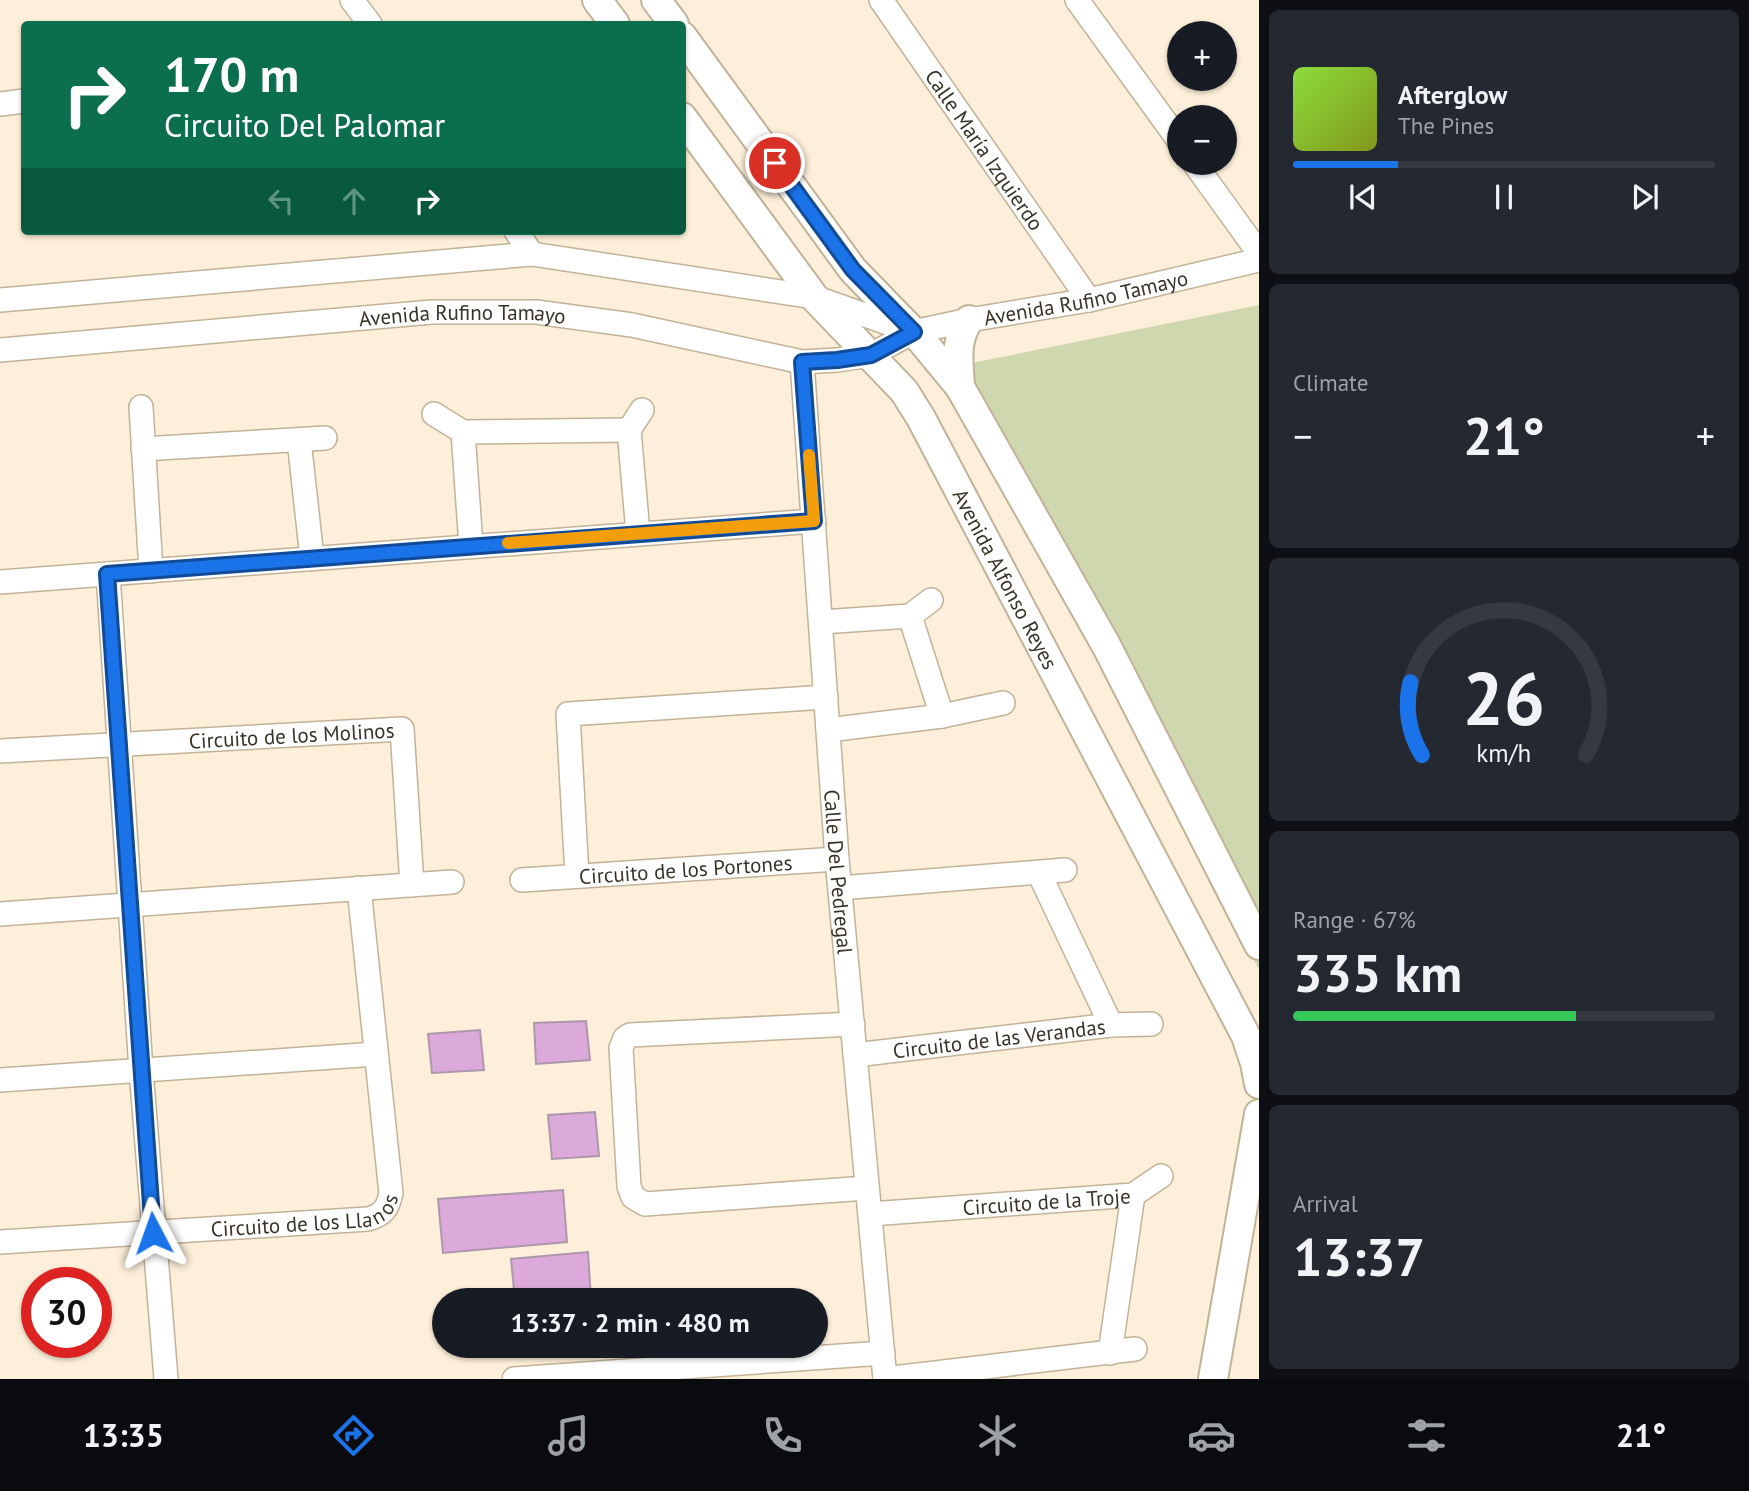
<!DOCTYPE html>
<html lang="en">
<head>
<meta charset="utf-8">
<style>
  body { margin:0; font-family:"PT Sans",sans-serif; background:#242831; color:#f1f3f6; height:100vh; display:flex; flex-direction:column; font-size:26px; white-space:nowrap }
  * { box-sizing:border-box; margin:0 }
  p { font-size:23px; color:#9ea1a6 }
  .icon { flex:none; width:38px; height:38px; fill:none; stroke:currentColor; stroke-width:2; stroke-linecap:round; stroke-linejoin:round }
  .map { position:relative; flex:1; overflow:hidden }
  .sheet { display:flex; flex-direction:column; gap:10px; padding:10px; background:#0d0f14; width:490px }
  .sheet>* { flex:none }
  .hud { position:absolute; left:21px; top:21px; width:665px; height:214px; border-radius:7px; box-shadow:0 2px 5px #0004; background:#0b6e4f; color:#fff; overflow:hidden }
  .controls { position:absolute; left:1167px; top:21px; display:grid; gap:14px }
  .controls a { display:grid; place-items:center; width:70px; height:70px; border-radius:50%; background:#171b24; box-shadow:0 2px 5px #0004; font-size:35px }
  .speed { position:absolute; left:21px; top:1267px; display:flex; gap:14px; font-size:35px; font-weight:700; text-align:center }
  .speed>* { display:grid; place-content:center; width:91px; height:91px; border-radius:50%; background:#171b24; box-shadow:0 2px 5px #0004; line-height:1 }
  .speed .limit { border:10px solid #d22; background:#fff; color:#111 }
  .pin { position:absolute; display:grid; place-items:center; width:60px; height:60px; color:#fff; margin:-30px; border:4px solid #fff; border-radius:50%; box-shadow:0 2px 7px #0007 }
  .me { position:absolute; width:77px; margin:-38px; rotate:356deg; stroke-linejoin:round; filter:drop-shadow(0 0 5px #0008) }
  .turn { display:flex; align-items:center; gap:24px; height:147px; padding:0 28px; font-size:32px }
  .turn .icon { width:91px; height:91px; stroke-width:2.5 }
  .turn b { display:block; font-size:49px; line-height:60px }
  .lanes { display:flex; align-items:center; height:66px; padding:0 28px; background:#0003; justify-content:center; gap:35px; direction:ltr }
  .lanes .off { opacity:.35 }
  .big { font-size:52px; font-weight:800; line-height:1.1 }
  .sheet .tile { flex:1; display:flex; flex-direction:column; justify-content:center; gap:10px; min-width:0; padding:0 24px; border-radius:10px; background:#242831 }
  .sheet .dial { align-items:center; gap:0 }
  .dial svg { height:182px; overflow:visible; fill:none; stroke:#363941; stroke-width:7; stroke-linecap:round; text-anchor:middle }
  .dial text { fill:#f1f3f6; stroke:none }
  .song { display:flex; align-items:center; gap:21px }
  .cover { width:84px; height:84px; border-radius:10px; background:linear-gradient(135deg,hsl(90 70% 55%),hsl(70 70% 35%)) }
  .played { height:7px; border-radius:4px; background:linear-gradient(90deg,#1a73e8 25%,#363941 25%) }
  .keys { display:flex; justify-content:space-around; direction:ltr }
  .heat { display:flex; justify-content:space-between; align-items:center; font-size:38px; direction:ltr }
  .charge { height:10px; border-radius:5px; background:linear-gradient(90deg,#34c759 67%,#363941 0) }
  .trip { position:absolute; left:432px; top:1288px; width:396px; height:70px; border-radius:35px; background:#171b24; box-shadow:0 2px 5px #0004; font-weight:800; line-height:70px; text-align:center }
  .tabs { display:flex; height:112px; justify-content:space-around; align-items:center; background:#090b0e; color:#9ea1a6 }
  .tabs .icon { width:49px; height:49px }
  .tabs .selected { color:#1a73e8 }
  .tabs b { font-size:32px; color:#f1f3f6 }
  main { display:flex; flex:1; min-height:0 }
  .map>svg:first-child { display:block }
  .green { fill:#cfd7af }
  .building { fill:#dba9da; stroke:#ae97ad; stroke-width:2 }
  .lines { fill:none; stroke-linecap:round; stroke-linejoin:round }
  .minor-casing { stroke:#c2b298; stroke-width:26 }
  .tertiary-casing { stroke:#c2b298; stroke-width:32 }
  .minor { stroke:#fff; stroke-width:23 }
  .tertiary { stroke:#fff; stroke-width:28 }
  .route-casing { stroke:#114b97; stroke-width:18 }
  .route { stroke:#1a73e8; stroke-width:12 }
  .slow { stroke:#f59e0b; stroke-width:12 }
  .labels { text-anchor:middle; dominant-baseline:central; stroke-width:6; stroke-linejoin:round; paint-order:stroke }
  .street-label { font-size:21px; fill:#393227; stroke:#fff }
</style>
</head>
<body>
<main>
<div class="map">
<svg width="1259" height="1379" viewBox="0 0 1259 1379">
  <rect width="100%" height="100%" fill="#fdefd9"/>
  <!-- green -->
  <path class="green" d="M1259,305v665l-302,-604z"/>
  <!-- building -->
  <g class="building">
    <path d="M586,1021l4,39 -54,4 -2,-41z"/>
    <path d="M480,1030l4,40 -52,3 -4,-39z"/>
    <path d="M595,1112l4,44 -47,3 -4,-44z"/>
    <path d="M563,1190l4,52 -124,11 -5,-54z"/>
    <path d="M588,1252l3,48h-76l-4,-41z"/>
  </g>
  <g class="lines">
    <!-- minor casing -->
    <g class="minor-casing">
      <g id="minor">
        <path d="M352,0l18,24"/>
        <path id="s1" d="M881,0l208,300"/>
        <path d="M1077,0l103,142"/>
        <path d="M0,104l24,-3"/>
        <path d="M1194,163l65,90"/>
        <path d="M516,231l16,23"/>
        <path d="M0,300l532,-46 282,43 99,35"/>
        <path id="s2" d="M0,350l432,-38h104l96,13 170,37 35,-2 34,-5 42,-23 56,-12 120,-20 170,-40"/>
        <path id="s3" d="M802,362l35,497 48,520"/>
        <path d="M141,407l10,164"/>
        <path d="M434,414l29,18 166,-2"/>
        <path d="M629,430l9,103"/>
        <path d="M629,430l13,-20"/>
        <path d="M463,432l8,114"/>
        <path d="M299,440l13,118"/>
        <path d="M143,449l182,-11"/>
        <path d="M108,574l33,496 25,309"/>
        <path d="M0,582l814,-61"/>
        <path d="M910,616l32,100"/>
        <path d="M910,616l21,-16"/>
        <path d="M821,622l89,-6"/>
        <path d="M828,730l114,-14 61,-13"/>
        <path id="s4" d="M0,751l402,-22 10,156"/>
        <path d="M1039,873l72,152"/>
        <path d="M577,876l-9,-162 258,-17"/>
        <path id="s5" d="M522,880l315,-21"/>
        <path d="M840,888l225,-18"/>
        <path d="M0,914l452,-32"/>
        <path d="M853,1024l-223,11 -5,3 -4,10 8,138 4,11 12,7 222,-16"/>
        <path id="s6" d="M855,1055l256,-30 40,-1"/>
        <path d="M0,1080l376,-26"/>
        <path id="s7" d="M870,1214l263,-19 28,-19"/>
        <path id="s8" d="M0,1242l368,-23c15,-4 20,-11 23,-26l-32,-305"/>
        <path d="M1110,1353l23,-158"/>
        <path d="M514,1379l369,-26"/>
        <path d="M885,1379l250,-30"/>
      </g>
    </g>
    <!-- tertiary casing -->
    <g class="tertiary-casing">
      <g id="tertiary">
        <path d="M597,0l18,24"/>
        <path d="M656,0l18,24"/>
        <path d="M682,36l171,234 69,71 38,46 146,258 153,300"/>
        <path id="s9" d="M682,117l132,180 90,94 17,27 325,618 9,27 4,21"/>
        <path d="M960,387c-1,-24 -6,-46 9,-67"/>
        <path d="M1213,1379l46,-265"/>
      </g>
    </g>
    <!-- minor -->
    <use href="#minor" class="minor"/>
    <!-- tertiary -->
    <use href="#tertiary" class="tertiary"/>
  </g>
  <g class="lines">
    <!-- route casing -->
    <g class="route-casing">
      <path id="route" d="M153,1233l-46,-659 707,-53 -12,-159 35,-2 34,-5 43,-23 -61,-62 -78,-107"/>
    </g>
    <!-- route -->
    <use href="#route" class="route"/>
    <!-- slow -->
    <path class="slow" d="M508,543l306,-22 -5,-66"/>
  </g>
  <g class="labels">
    <!-- street labels -->
    <g class="street-label">
      <text stroke="none"><textPath href="#s1" startOffset="182">Calle María Izquierdo</textPath></text>
      <text stroke="none"><textPath href="#s2" startOffset="1102">Avenida Rufino Tamayo</textPath></text>
      <text stroke="none"><textPath href="#s2" startOffset="464">Avenida Rufino Tamayo</textPath></text>
      <text stroke="none"><textPath href="#s9" startOffset="567">Avenida Alfonso Reyes</textPath></text>
      <text stroke="none"><textPath href="#s4" startOffset="292">Circuito de los Molinos</textPath></text>
      <text stroke="none"><textPath href="#s5" startOffset="164">Circuito de los Portones</textPath></text>
      <text stroke="none"><textPath href="#s3" startOffset="511">Calle Del Pedregal</textPath></text>
      <text stroke="none"><textPath href="#s6" startOffset="145">Circuito de las Verandas</textPath></text>
      <text stroke="none"><textPath href="#s7" startOffset="177">Circuito de la Troje</textPath></text>
      <text stroke="none"><textPath href="#s8" startOffset="308">Circuito de los Llanos</textPath></text>
    </g>
  </g>
</svg>
<div class="controls">
<a>+</a>
<a>−</a>
</div>
<div class="speed"><div class="limit">30</div></div>
<div class="pin" style="left:775px;top:163px;background:#d93025"><svg class="icon" aria-label="arrive" viewBox="0 0 24 24"><path d="M6 21V4h12l-3 4 3 4H6"/></svg></div>
<svg class="me" style="left:153px;top:1233px" viewBox="-20 -20 40 40"><path d="M0-17L14 15 0 8-14 15z" fill="#1a73e8" stroke="#fff" stroke-width="4"/></svg>
<div class="trip">13:37 · 2 min · 480 m</div>
<div class="hud">
<div class="turn"><svg class="icon" aria-label="right" viewBox="0 0 24 24"><path d="M7 20v-9h11M14 6l5 5-5 5"/></svg><div><b>170 m</b>Circuito Del Palomar</div></div>
<div class="lanes"><svg class="icon off" aria-label="left" viewBox="0 0 24 24"><path d="M17 20v-9H6M10 6l-5 5 5 5"/></svg><svg class="icon off" aria-label="ahead" viewBox="0 0 24 24"><path d="M12 20V5M6 11l6-6 6 6"/></svg><svg class="icon" aria-label="right" viewBox="0 0 24 24"><path d="M7 20v-9h11M14 6l5 5-5 5"/></svg></div>
</div>
</div>
<section class="sheet">
<div class="tile">
<div class="song"><i class="cover"></i><div><b>Afterglow</b><p>The Pines</p></div></div>
<div class="played"></div>
<div class="keys"><svg class="icon" aria-label="previous" viewBox="0 0 24 24"><path d="M18 5L8 12l10 7zM5 5v14"/></svg><svg class="icon" aria-label="pause" viewBox="0 0 24 24"><path d="M8 5v14M16 5v14"/></svg><svg class="icon" aria-label="next" viewBox="0 0 24 24"><path d="M6 5l10 7-10 7zM19 5v14"/></svg></div>
</div>
<div class="tile"><p>Climate</p>
<div class="heat"><a>−</a><b class="big">21°</b><a>+</a></div>
</div>
<div class="tile dial"><svg viewBox="0 0 100 80">
<path d="M14 69A42 42 0 1 1 86 69"/>
<path d="M14 69A42 42 0 0 1 9 37" stroke="#1a73e8"/>
<text x="50" y="56" font-size="32" font-weight="700">26</text>
<text x="50" y="72" font-size="11">km/h</text>
</svg></div>
<div class="tile"><p>Range · 67%</p><b class="big">335 km</b><div class="charge"></div></div>
<div class="tile"><p>Arrival</p><b class="big">13:37</b></div>
</section>
</main>
<nav class="tabs">
<b>13:35</b>
<svg class="icon selected" aria-label="directions" viewBox="0 0 24 24"><path d="M12 3l9 9-9 9-9-9zM9 14v-3h6M13 9l2 2-2 2"/></svg>
<svg class="icon" aria-label="music" viewBox="0 0 24 24"><path d="M9 18V5l10-2v13"/><circle cx="6" cy="18" r="3"/><circle cx="16" cy="16" r="3"/></svg>
<svg class="icon" aria-label="phone" viewBox="0 0 24 24"><path d="M5 4h4l2 5-3 2q2 4 5 5l2-3 5 2v4C11 20 4 13 5 4z"/></svg>
<svg class="icon" aria-label="climate" viewBox="0 0 24 24"><path d="M12 3v18M4 7l16 10M4 17L20 7"/></svg>
<svg class="icon" aria-label="car" viewBox="0 0 24 24"><path d="M5 17H2v-5l4-1 3-4h7l3 4 3 1v5h-3M9 17h6M6 11h13"/><circle cx="7" cy="17" r="2"/><circle cx="17" cy="17" r="2"/></svg>
<svg class="icon" aria-label="filters" viewBox="0 0 24 24"><path d="M4 7h16M4 17h16"/><circle cx="9" cy="7" r="2"/><circle cx="15" cy="17" r="2"/></svg>
<b>21°</b>
</nav>
</body>
</html>
